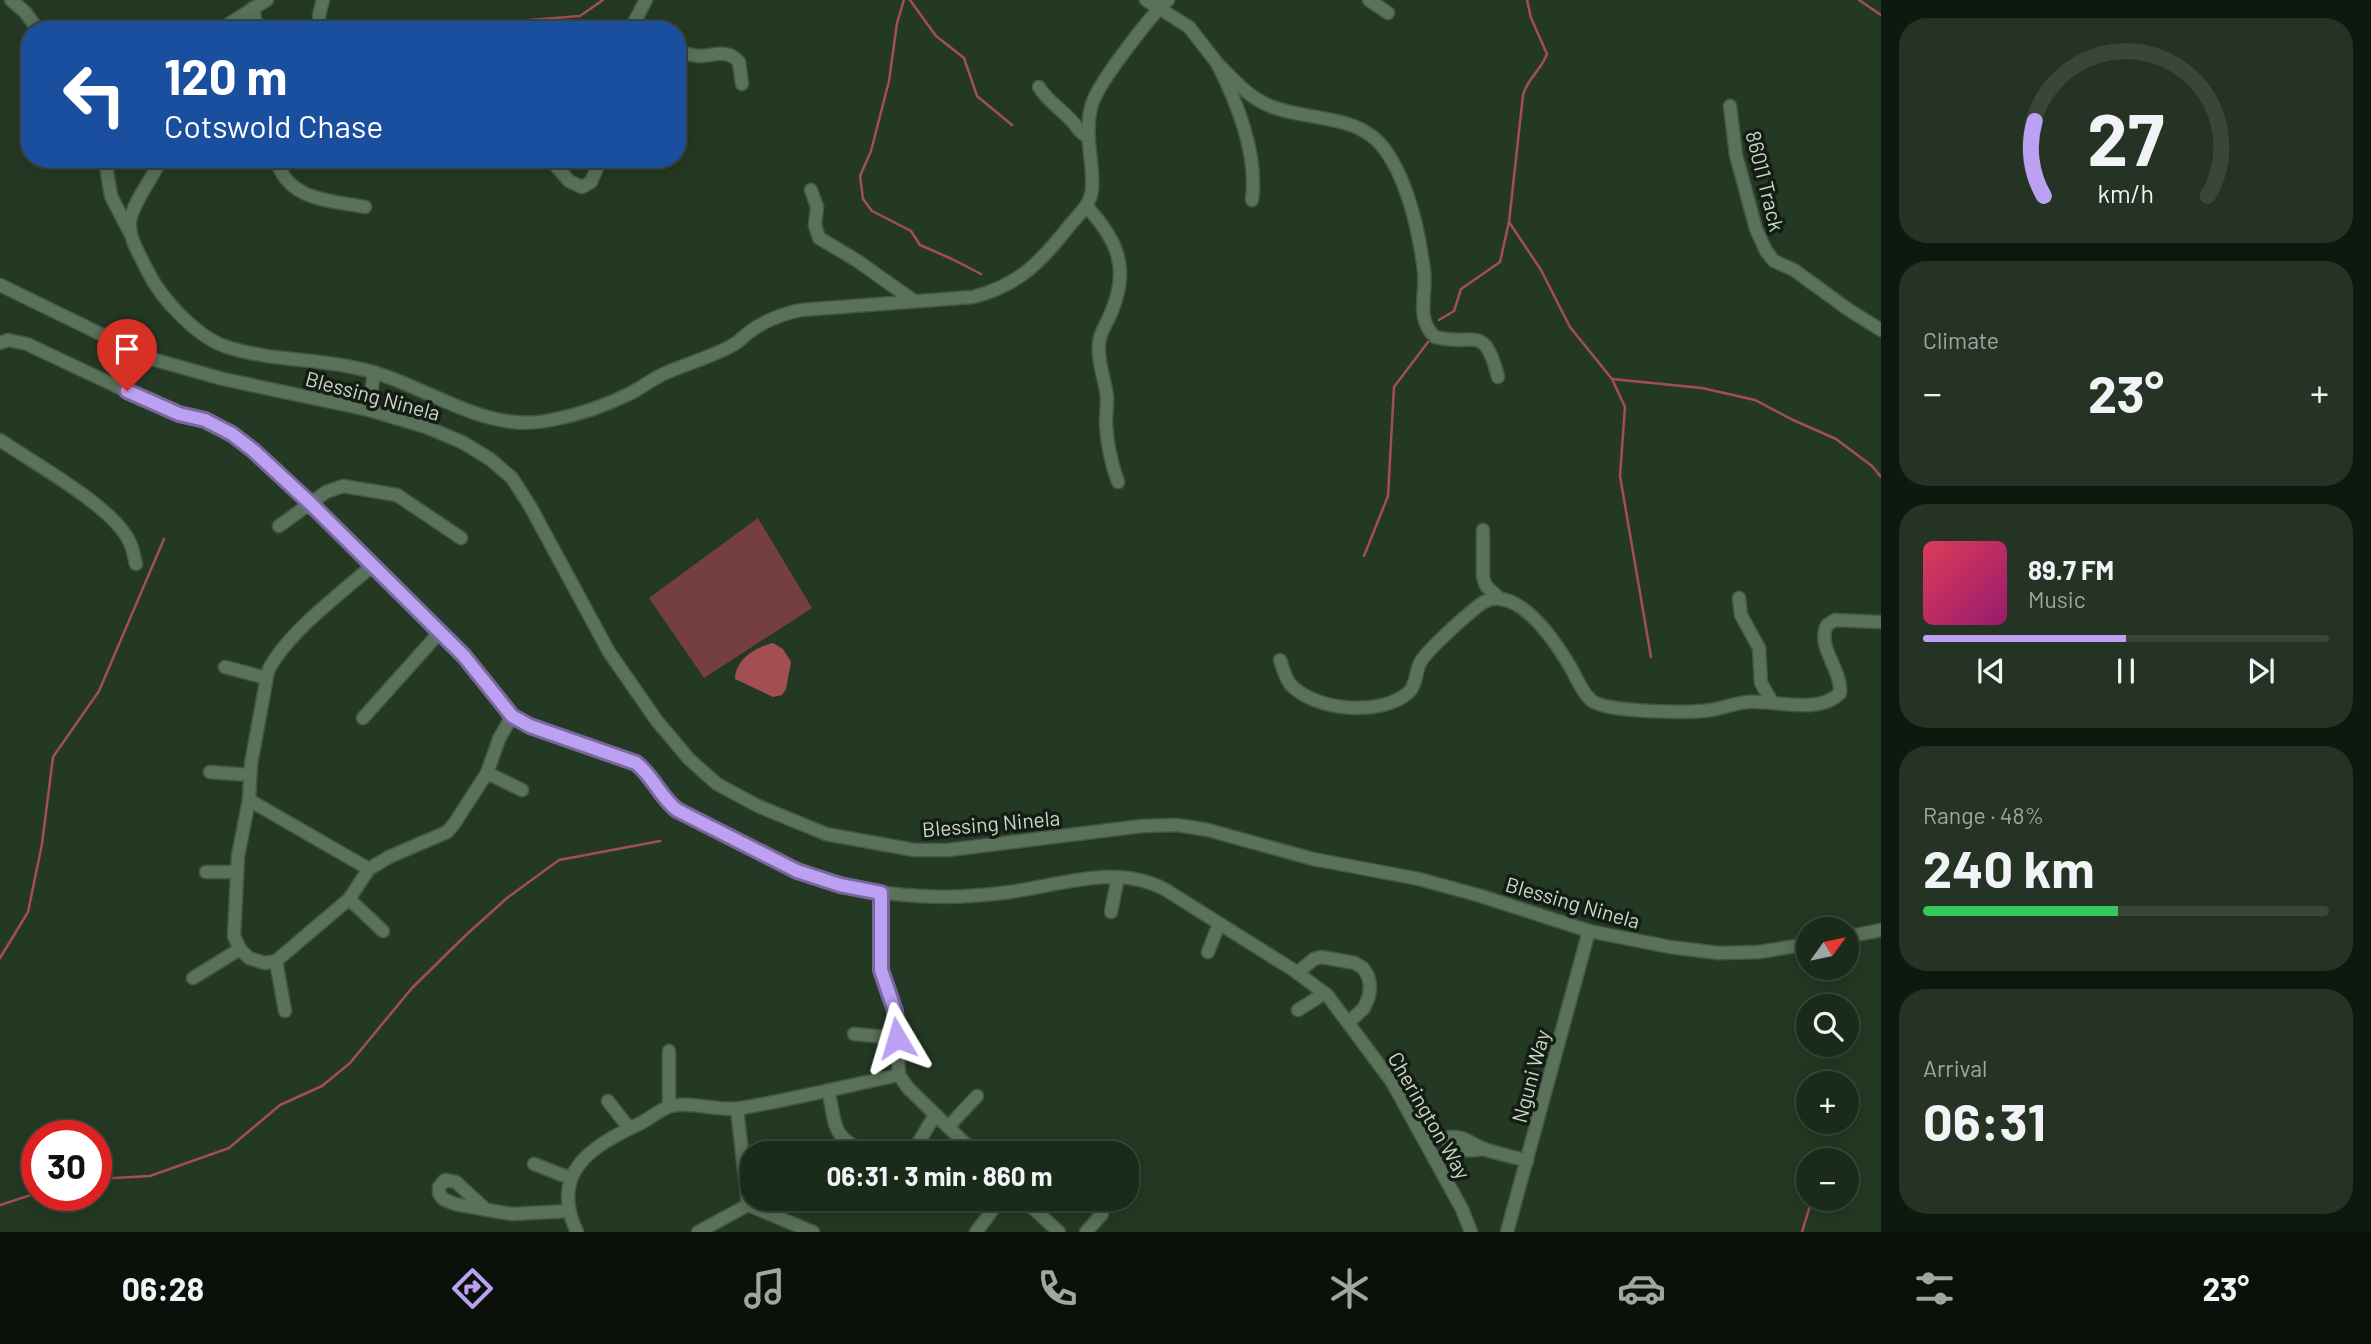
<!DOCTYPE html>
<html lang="en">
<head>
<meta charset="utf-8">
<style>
  body { margin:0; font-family:Barlow,sans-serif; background:#243323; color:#f1f3f6; height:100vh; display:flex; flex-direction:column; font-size:26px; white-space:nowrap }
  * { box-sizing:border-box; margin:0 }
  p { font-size:23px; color:#a0a7a2 }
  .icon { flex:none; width:38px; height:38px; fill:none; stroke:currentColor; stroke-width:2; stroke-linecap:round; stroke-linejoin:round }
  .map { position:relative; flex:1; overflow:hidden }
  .panel { display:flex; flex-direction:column; gap:18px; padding:18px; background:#0f180e; width:490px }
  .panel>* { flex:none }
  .guide { position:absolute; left:21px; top:21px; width:665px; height:147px; border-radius:28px; box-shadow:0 4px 18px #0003,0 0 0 2px #394739; background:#1a4fa0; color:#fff; overflow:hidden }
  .needle { width:46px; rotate:57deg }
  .controls { position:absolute; left:1796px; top:917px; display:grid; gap:14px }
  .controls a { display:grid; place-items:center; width:63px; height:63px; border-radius:50%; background:#1b2b1a; box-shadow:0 4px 18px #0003,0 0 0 2px #394739; font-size:35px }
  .speed { position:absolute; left:21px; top:1120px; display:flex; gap:14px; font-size:35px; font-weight:700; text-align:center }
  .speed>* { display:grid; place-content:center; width:91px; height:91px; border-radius:50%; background:#1b2b1a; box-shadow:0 4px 18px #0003,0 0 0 2px #394739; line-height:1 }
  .speed .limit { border:10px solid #d22; background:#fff; color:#111 }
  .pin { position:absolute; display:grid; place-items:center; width:60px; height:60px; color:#fff; margin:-72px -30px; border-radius:50% 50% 50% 0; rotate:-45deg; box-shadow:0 0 7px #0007 }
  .pin .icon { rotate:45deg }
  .me { position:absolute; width:77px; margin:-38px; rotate:353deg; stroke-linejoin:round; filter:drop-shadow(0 0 5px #0008) }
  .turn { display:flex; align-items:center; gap:24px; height:147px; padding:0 28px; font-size:32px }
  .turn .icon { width:91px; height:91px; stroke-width:2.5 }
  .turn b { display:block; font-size:49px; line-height:60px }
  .big { font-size:52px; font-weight:700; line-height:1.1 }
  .panel .widget { flex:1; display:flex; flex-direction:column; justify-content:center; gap:10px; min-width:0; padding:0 24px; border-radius:28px; background:#243323 }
  .panel .dial { align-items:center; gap:0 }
  .dial svg { height:182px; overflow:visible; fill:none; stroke:#394739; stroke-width:7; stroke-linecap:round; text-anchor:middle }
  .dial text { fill:#f1f3f6; stroke:none }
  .song { display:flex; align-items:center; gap:21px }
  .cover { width:84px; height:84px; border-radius:10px; background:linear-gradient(135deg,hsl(350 70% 55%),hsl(320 70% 35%)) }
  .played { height:7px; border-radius:4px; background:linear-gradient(90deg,#bca0f2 50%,#394739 50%) }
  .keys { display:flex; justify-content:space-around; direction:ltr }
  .heat { display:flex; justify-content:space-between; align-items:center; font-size:38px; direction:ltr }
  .charge { height:10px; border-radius:5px; background:linear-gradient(90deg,#34c759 48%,#394739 0) }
  .trip { position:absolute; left:740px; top:1141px; width:399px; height:70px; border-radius:28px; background:#1b2b1a; box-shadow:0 4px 18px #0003,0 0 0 2px #394739; font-weight:700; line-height:70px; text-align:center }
  .dock { display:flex; height:112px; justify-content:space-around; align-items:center; background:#0b110a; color:#a0a7a2 }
  .dock .icon { width:49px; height:49px }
  .dock .on { color:#bca0f2 }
  .dock b { font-size:32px; color:#f1f3f6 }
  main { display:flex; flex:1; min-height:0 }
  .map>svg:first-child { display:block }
  .green { fill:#753f42 }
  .water { fill:#a24e53 }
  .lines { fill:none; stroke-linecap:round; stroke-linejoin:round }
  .stream { stroke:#a24e53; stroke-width:2.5 }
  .minor-casing { stroke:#445744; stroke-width:15 }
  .minor { stroke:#5a7259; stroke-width:12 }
  .route-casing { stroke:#7a689d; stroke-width:18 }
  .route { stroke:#bca0f2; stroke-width:12 }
  .labels { text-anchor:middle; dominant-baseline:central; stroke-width:7; stroke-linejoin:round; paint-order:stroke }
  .street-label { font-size:21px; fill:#c9d6c8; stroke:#141d13 }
</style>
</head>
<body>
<main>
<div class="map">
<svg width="1881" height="1232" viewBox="0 0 1881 1232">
  <rect width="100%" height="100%" fill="#243923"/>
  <!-- green -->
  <path class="green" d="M758,518l54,90 -108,70 -55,-80z"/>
  <!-- water -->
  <path class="water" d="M773,643l10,6 8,13 -5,27 -4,6 -9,2 -38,-18c0,-19 20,-32 38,-36z"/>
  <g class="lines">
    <!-- stream -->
    <g class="stream">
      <path d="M904,0l-7,23 -8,58 -18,70 -11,25 3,23 9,12 39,20 9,14 32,14 29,15"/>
      <path d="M910,0l26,36 28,22 13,38 35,29"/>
      <path d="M1859,0l22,15"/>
      <path d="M508,30l21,-10 51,-4 23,-16"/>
      <path d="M1509,222l32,48 29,57 42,52 13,28 -5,69 31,181"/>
      <path d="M1439,320l15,-9 7,-22 39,-27 9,-40 14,-127c4,-16 17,-23 24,-41l-16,-36 -4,-18"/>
      <path d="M1612,379l90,9 53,12 38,20 43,19 36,27 9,11"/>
      <path d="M1364,556l24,-60 6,-109 34,-45"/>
      <path d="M0,958l28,-46 14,-68 11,-87 46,-66 65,-152"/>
      <path d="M1824,1160l3,-9"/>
      <path d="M96,1179l54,-3 79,-28 51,-43 42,-19 28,-23 62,-75 54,-53 41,-37 52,-38 101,-19"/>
      <path d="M0,1205l37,-12"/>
      <path d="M1802,1232l10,-33"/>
    </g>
    <!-- minor casing -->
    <g class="minor-casing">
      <g id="minor">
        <path d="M11,0l14,12 13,18"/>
        <path d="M1146,0l43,27 28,36"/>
        <path d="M1369,0l19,13"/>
        <path d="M253,8l4,22"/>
        <path d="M219,30l48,-30"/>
        <path d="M320,30l-1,-15 4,-15"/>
        <path d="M630,30l16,-30"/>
        <path d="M677,52c8,1 16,4 24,4 15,-1 27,-7 38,6l3,22"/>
        <path d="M1039,87c9,15 21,21 32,33 7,7 7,12 16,16"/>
        <path d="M1730,106l6,49 20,74 10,22 8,10 20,9 55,40 32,20"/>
        <path d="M105,159l6,37 19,37"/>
        <path d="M161,159c-8,19 -28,43 -31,62 -2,16 10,34 17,49 14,29 51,69 83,78 47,14 98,10 146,25 57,17 112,61 175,47 27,-5 56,-15 80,-27 13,-7 24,-16 37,-21 21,-9 43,-15 63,-26 7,-3 12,-9 17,-13 17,-13 33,-19 53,-23l172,-13c46,-12 68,-35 97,-72 9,-11 21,-21 22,-36 2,-30 -9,-53 0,-85 6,-21 59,-89 76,-104"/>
        <path d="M276,159c12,42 53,41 89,48"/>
        <path d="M550,159l19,22 13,6 9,-5 10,-23"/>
        <path d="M811,190l6,17 -2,18 4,13 37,22 58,41"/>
        <path d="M1252,200c6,-45 -15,-98 -35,-137 16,16 31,34 53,43 38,16 89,6 116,45 22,32 33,81 38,120 3,23 -9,48 11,66 40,10 49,-15 63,40"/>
        <path d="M1086,206c32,34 44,63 25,107 -4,10 -11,19 -12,30 -2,18 6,36 8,54 0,8 -1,18 -1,27 1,19 5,39 12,58"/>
        <path d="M0,285l152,74 71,20 146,31 57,17 36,15 28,17 22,19 18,28 79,146 48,69 32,38 28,25 41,22 68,28 88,16h34l194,-24 35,-1 31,5 105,29 106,20 62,17 108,35 81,16 49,6 40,-1 49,-8"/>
        <path d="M0,343l8,-3 19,4 125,59 27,11 26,6 27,14 22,17 56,52 154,153 48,60 18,10 106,37c17,13 24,34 41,47 80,43 150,82 243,86 30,2 60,0 90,-4 50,-7 109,-29 156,-2l129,81 33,25 64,86 70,127 9,23"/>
        <path d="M369,410l5,-38"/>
        <path d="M0,440c33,23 115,67 130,103 3,6 4,14 6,21"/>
        <path d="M279,526l47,-34 17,-6 54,9 64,43"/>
        <path d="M1483,530v47l3,9 13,12"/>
        <path d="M372,566c-32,28 -86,68 -104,105l-17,93 -2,36 -11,56 -4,80 6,13 9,9 16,5 11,-2 73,-62 20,-30 20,-12 58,-25 7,-8 33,-51 12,-34 13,-23"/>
        <path d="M1739,598l2,17 18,33 2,35 11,19"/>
        <path d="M1280,660c3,8 5,17 10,24 24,27 92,33 119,8 8,-8 6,-19 11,-29 6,-12 54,-56 66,-62 4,-2 10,-3 15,-2 29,4 57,47 70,69 6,11 11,24 20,32 14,13 100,13 120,10 12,-2 24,-7 37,-8 27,-2 71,13 92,-9 2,-24 -24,-46 -13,-68l8,-5 46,2"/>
        <path d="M225,667l41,11"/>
        <path d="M363,718l77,-86"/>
        <path d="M210,772l40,3"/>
        <path d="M487,773l35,17"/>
        <path d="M249,800l120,69"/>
        <path d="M206,872h31"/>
        <path d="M881,893v77l14,41 4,64 9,13 67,65"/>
        <path d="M349,899l34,32"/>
        <path d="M1111,912l7,-35"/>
        <path d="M1846,937l35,-7"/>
        <path d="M1208,952l11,-28"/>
        <path d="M276,961l9,50"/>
        <path d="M1297,973l17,-14 7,-2 34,6 8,5 5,8 2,9 -1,11 -5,12 -15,14"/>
        <path d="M193,978l47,-29"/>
        <path d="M1298,1010l27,-17"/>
        <path d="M854,1034l43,4"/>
        <path d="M828,1090c9,38 2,46 40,63"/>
        <path d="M608,1101l21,27"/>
        <path d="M669,1106v-55"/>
        <path d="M737,1109l11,96"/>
        <path d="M948,1127l29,-31"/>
        <path d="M1420,1133c7,1 17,2 24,5 20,10 13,15 39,11"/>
        <path d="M1444,1138c23,-4 24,6 43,12 13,4 27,7 40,11"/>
        <path d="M912,1153l23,-38"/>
        <path d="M534,1164l36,14"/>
        <path d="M1023,1199l36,33"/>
        <path d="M483,1207l-27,-25 -11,-2 -6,7v6l4,6 12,5 44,8 13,2 56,-3"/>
        <path d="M577,1232c-28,-59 13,-85 62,-108 11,-5 21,-15 32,-18 23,-5 47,6 70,2 53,-9 105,-22 158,-33"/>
        <path d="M698,1232l50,-27 65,27"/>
        <path d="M976,1232l25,-33"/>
        <path d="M1086,1232l16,-18"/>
        <path d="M1507,1232l82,-301"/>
      </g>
    </g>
    <!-- minor -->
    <use href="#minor" class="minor"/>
  </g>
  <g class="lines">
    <!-- route casing -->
    <g class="route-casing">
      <path id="route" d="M127,391l52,23 26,6 27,14 22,17 56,52 154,153 48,60 18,10 106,37c17,13 24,34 41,47l120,61 43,14 41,8v77l14,41 2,27"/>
    </g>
    <!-- route -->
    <use href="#route" class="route"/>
  </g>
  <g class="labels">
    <!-- street labels -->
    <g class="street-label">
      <text transform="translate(1766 181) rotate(76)">86011 Track</text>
      <text transform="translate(373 395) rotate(15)">Blessing Ninela</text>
      <text transform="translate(991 823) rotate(-5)">Blessing Ninela</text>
      <text transform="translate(1573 902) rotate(16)">Blessing Ninela</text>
      <text transform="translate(1530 1076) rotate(-75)">Nguni Way</text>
      <text transform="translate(1430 1115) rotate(60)">Cherington Way</text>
    </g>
  </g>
</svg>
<div class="controls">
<a><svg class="needle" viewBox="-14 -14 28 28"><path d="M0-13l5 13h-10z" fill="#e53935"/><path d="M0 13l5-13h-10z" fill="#a0a7a2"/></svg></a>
<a><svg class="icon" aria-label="search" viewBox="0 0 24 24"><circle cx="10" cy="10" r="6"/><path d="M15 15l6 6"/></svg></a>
<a>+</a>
<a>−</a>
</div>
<div class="speed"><div class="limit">30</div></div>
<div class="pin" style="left:127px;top:391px;background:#d93025"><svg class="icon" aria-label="arrive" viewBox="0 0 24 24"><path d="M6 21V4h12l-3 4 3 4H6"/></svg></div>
<svg class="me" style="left:897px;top:1038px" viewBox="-20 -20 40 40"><path d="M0-17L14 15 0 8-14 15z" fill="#bca0f2" stroke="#fff" stroke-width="4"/></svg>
<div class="trip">06:31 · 3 min · 860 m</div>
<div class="guide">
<div class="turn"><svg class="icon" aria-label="left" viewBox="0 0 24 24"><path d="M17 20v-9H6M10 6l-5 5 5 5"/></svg><div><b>120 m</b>Cotswold Chase</div></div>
</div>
</div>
<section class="panel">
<div class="widget dial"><svg viewBox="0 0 100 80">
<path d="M14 69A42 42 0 1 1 86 69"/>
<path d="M14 69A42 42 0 0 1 10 36" stroke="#bca0f2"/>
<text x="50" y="56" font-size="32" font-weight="700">27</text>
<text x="50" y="72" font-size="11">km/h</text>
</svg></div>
<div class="widget"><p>Climate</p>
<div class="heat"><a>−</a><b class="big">23°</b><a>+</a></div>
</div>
<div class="widget">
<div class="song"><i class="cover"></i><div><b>89.7 FM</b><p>Music</p></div></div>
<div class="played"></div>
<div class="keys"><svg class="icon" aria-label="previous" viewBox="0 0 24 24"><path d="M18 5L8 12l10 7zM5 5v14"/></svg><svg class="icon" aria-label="pause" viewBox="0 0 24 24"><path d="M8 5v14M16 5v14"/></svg><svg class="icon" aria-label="next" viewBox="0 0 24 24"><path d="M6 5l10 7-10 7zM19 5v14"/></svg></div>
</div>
<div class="widget"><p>Range · 48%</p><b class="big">240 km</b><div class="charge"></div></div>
<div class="widget"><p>Arrival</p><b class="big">06:31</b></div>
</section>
</main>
<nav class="dock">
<b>06:28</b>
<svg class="icon on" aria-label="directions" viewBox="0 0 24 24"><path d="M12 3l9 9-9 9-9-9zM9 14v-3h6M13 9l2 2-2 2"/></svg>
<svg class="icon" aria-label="music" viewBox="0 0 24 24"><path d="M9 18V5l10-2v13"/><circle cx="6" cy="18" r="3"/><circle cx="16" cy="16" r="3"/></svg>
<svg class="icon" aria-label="phone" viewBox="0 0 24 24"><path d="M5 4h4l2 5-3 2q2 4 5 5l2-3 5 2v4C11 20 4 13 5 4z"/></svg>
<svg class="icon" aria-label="climate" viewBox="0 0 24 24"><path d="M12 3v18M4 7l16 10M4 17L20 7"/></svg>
<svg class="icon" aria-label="car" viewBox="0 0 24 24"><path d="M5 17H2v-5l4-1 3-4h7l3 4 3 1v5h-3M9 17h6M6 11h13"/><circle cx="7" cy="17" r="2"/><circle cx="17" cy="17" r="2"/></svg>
<svg class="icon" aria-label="filters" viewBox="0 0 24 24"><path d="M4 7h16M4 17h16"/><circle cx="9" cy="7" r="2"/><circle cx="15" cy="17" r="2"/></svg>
<b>23°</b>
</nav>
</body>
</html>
